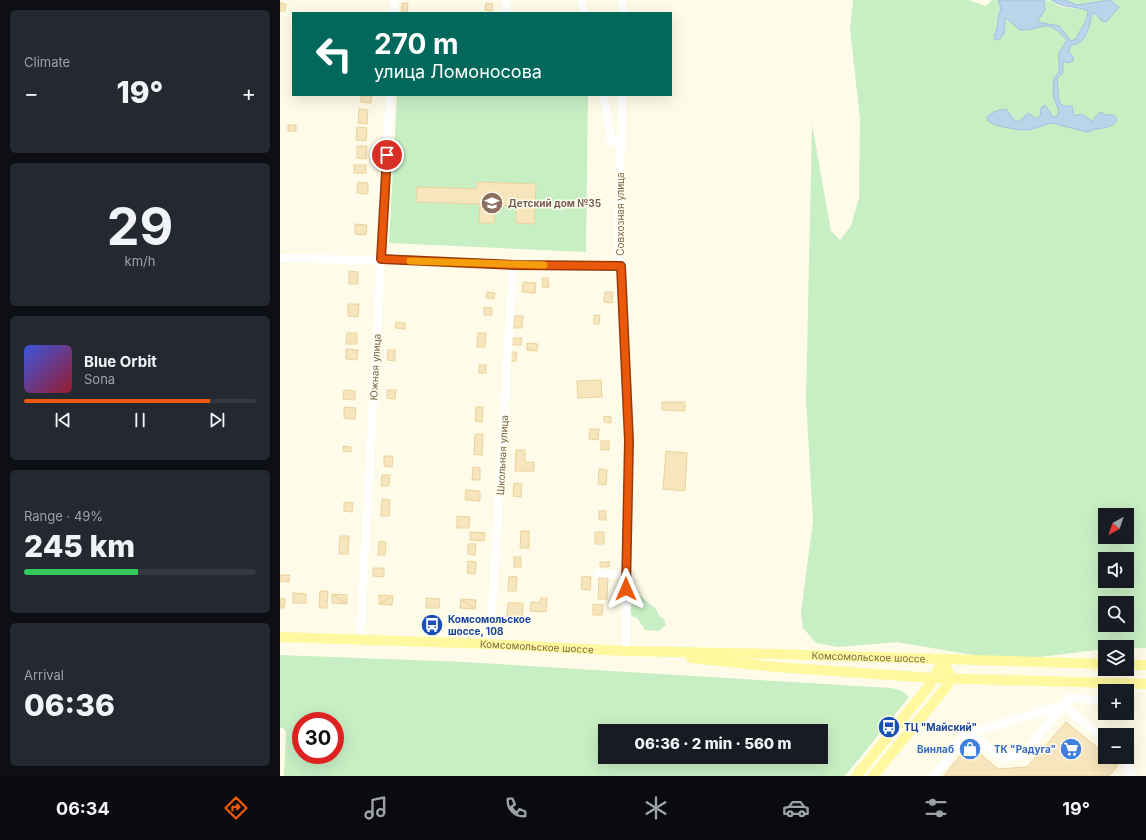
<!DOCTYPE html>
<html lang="en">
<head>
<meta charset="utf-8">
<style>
  body { margin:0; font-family:Inter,sans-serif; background:#242831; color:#f1f3f6; height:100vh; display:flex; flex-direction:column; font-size:15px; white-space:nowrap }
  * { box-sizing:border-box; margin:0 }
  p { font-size:13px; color:#9ea1a6 }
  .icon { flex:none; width:22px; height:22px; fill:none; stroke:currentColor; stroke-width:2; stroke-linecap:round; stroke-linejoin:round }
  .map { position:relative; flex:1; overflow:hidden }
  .sheet { display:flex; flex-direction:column; gap:10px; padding:10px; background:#0d0f14; width:280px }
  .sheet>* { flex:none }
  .guide { position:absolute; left:12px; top:12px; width:380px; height:84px; border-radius:0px; box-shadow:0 4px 16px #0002; background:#00695c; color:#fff; overflow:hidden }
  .needle { width:26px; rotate:220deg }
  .buttons { position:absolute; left:818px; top:508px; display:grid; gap:8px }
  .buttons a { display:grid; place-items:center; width:36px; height:36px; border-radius:0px; background:#171b24; box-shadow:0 4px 16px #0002; font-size:20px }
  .speed { position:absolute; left:12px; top:712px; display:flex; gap:8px; font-size:20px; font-weight:700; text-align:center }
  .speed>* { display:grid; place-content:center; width:52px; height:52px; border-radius:50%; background:#171b24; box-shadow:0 4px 16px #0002; line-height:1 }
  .speed .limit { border:6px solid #d22; background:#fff; color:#111 }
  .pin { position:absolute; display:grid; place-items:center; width:34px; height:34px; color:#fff; margin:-17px; border:2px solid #fff; border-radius:50%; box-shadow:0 1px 4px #0007 }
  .me { position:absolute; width:44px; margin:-22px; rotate:0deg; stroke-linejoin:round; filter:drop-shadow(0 0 3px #0008) }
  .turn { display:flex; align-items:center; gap:14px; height:84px; padding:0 16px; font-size:18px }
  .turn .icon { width:52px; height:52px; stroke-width:2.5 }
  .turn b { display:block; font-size:28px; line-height:34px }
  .big { font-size:30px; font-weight:800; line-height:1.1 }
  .sheet .tile { flex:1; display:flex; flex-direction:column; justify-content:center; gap:6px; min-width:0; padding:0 14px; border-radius:6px; background:#242831 }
  .sheet .dial { align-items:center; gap:0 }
  .dial b { font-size:52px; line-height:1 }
  .song { display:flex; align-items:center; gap:12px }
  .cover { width:48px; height:48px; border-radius:6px; background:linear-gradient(135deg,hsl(230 70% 55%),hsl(350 70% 35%)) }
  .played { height:4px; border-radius:2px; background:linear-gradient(90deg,#ea580c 80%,#363941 80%) }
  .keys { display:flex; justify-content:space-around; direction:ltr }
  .heat { display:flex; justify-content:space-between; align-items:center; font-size:22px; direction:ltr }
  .charge { height:6px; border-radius:3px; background:linear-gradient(90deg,#34c759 49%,#363941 0) }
  .trip { position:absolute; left:318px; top:724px; width:230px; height:40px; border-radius:0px; background:#171b24; box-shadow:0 4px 16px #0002; font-weight:800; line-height:40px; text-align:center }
  .dock { display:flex; height:64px; justify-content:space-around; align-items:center; background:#090b0e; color:#9ea1a6 }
  .dock .icon { width:28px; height:28px }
  .dock .on { color:#ea580c }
  .dock b { font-size:18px; color:#f1f3f6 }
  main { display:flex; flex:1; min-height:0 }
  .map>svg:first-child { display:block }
  .green { fill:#c8eec4; fill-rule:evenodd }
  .water { fill:#bad4ea; stroke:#9fc1dd }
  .building { fill:#f6e5bd; stroke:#ebd29b }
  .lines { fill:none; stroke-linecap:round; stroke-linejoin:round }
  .minor { stroke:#fff; stroke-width:8 }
  .major { stroke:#fff89e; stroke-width:10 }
  .route-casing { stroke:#983908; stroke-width:10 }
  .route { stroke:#ea580c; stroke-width:7 }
  .slow { stroke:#f59e0b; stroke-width:7 }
  .labels { text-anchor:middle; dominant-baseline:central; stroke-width:3; stroke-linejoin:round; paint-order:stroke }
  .education-label { font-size:10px; font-weight:bold; fill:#785e54; stroke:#fffef0; text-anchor:start }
  .street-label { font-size:10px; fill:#7c6a48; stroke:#fffef0 }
  .transit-label { font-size:10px; font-weight:bold; fill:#164399; stroke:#fffef0; text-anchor:start }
  .shop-label { font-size:10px; font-weight:bold; fill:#366cbe; stroke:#fffef0; text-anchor:end }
</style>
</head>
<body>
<main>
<section class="sheet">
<div class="tile"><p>Climate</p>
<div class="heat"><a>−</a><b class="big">19°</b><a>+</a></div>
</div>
<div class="tile dial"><b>29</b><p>km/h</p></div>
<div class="tile">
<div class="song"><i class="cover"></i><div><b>Blue Orbit</b><p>Sona</p></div></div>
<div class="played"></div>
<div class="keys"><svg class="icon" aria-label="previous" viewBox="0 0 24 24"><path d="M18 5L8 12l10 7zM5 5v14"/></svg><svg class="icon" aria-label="pause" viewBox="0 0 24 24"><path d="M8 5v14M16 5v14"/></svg><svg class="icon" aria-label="next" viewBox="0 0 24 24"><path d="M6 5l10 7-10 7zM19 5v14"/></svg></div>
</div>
<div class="tile"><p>Range · 49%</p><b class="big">245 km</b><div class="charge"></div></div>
<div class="tile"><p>Arrival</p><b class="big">06:36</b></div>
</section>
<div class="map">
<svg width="866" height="776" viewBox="0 0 866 776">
  <rect width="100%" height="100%" fill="#fefce8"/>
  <!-- green -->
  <g class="green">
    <path d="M573,0h115l18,6 6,-6h6l3,9c-7,13 -1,16 -7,27l10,-2 1,-14 1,-2 19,12 6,-3 7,1 4,-3 12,2 13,13 -8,13v19l-5,7 -1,16 6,16 -2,5 -4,1 -12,-9 -1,8 -3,3 -22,3 -8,-12 -17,4 39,16 22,-7 37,9 5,-3 14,-1 7,-13h-8l-6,-3 -8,9 -18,-5 -15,-14 -2,-24 6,-17 10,-4 -4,-5 2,-7 17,-11 4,-21 4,1 6,7 8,-21 -33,5 -12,-5h81v648l-41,-1v2l-97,12 -111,-19 -58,5 -23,-4 -13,-15 -2,-16 12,-91 -7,-121 6,-276 19,107 9,9 11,-14 8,-28 1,-79 -10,-90zM825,515h22v22h-22zM825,559h22v22h-22zM825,603h22v22h-22z"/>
    <path d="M764,0c8,0 9,3 15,6 10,3 20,1 29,5 -1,12 -8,18 -12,28l-5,2 -12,-15 -22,-4 8,-12z"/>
    <path d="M117,95h191l-2,157 -197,-9z"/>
    <path d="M359,595l17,14 4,8 4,2 2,6 -7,6 -14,-1 -8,-12 -4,-1 -3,-4c0,-7 2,-15 9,-18z"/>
    <path d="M0,655l184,7 427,26 11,3 7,6 -64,79h-561l2,-44 -3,-4h-3zM21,721h34v34h-34zM325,731h216v26h-216z"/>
  </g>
  <!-- water -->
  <path class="water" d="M718,0h46l1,10 -8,12 22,4 12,15 5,-2c4,-10 11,-16 12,-28 -14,-6 -24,-2 -37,-11h14l12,5 33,-5 9,7 -13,15 -4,-1 -6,-7 -4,-1c-3,14 -4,30 -21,32l-2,7 4,5v4l-4,2 -6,-2v12l-6,5 2,24 4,4h9l2,10 8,-2 10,7 8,-9 6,3h8l3,5c-7,11 -19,6 -29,12l-37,-9 -22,7h-9l-22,-4 -10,-5 -1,-4c5,-5 14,-9 20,-7l8,12 6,-2 7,-7 9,6 3,-3 1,-8 4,-3 8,12 4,-1 2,-5 -6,-16 1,-17 5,-6v-19l8,-13c-22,-24 -22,-10 -47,-10l-14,-12 -1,2 -1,14 -4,5 -5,1 -1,-4c6,-11 1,-14 7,-27z"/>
  <!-- building -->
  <g class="building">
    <path d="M0,3l6,1 -1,7h-5z"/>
    <path d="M122,3h6l-1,10h-6z"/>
    <path d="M206,3l7,1 -1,7 -7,-1z"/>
    <path d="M81,95h11l-1,8 -10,-1z"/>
    <path d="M79,109l9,1 -1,14 -9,-1z"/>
    <rect x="8" y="125" width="8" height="6"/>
    <path d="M77,127l10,1 -1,13 -10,-1z"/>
    <path d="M77,146h10l-1,13 -9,-1z"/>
    <rect x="74" y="165" width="12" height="8"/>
    <path d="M78,182l10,1v11l-11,-1z"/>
    <path d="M197,182l59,2 -2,40 -18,-1v-17l-22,-1v18h-15l1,-19 -63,-2v-15l60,2z"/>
    <path d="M75,224l12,1 -1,10 -11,-1z"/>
    <path d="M69,271l9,1v12h-9z"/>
    <path d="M262,278h6l1,9 -6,1z"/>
    <path d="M243,282l13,1 -1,10 -13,-1z"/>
    <path d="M207,292l8,1 -1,6 -8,-1z"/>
    <path d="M325,292h8l-1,11 -8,-1z"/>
    <path d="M68,304h11l-1,13 -10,-1z"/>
    <path d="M204,307l8,1v7h-8z"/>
    <path d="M314,315h6l-1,9h-5z"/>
    <path d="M234,316h9l-1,12h-9z"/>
    <path d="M116,322l9,1v6l-10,-1z"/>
    <path d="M67,333h10v11h-11z"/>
    <path d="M198,333h8l-1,14h-8z"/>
    <path d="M230,338h12l-1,7h-11z"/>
    <path d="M247,343l11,1 -1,7 -10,-1z"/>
    <path d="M66,349l12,1 -1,10 -11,-1z"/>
    <path d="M108,350h7v11l-8,-1z"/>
    <path d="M231,352h6l-1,9h-6z"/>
    <rect x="199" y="365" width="7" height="8"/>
    <path d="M321,380l1,17 -24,1 -1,-17z"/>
    <path d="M64,390l11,1v9l-12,-1z"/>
    <path d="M107,390h9l-1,9 -8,-1z"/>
    <path d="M382,402h23v9l-23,-1z"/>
    <path d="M64,407l12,1 -1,11 -11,-1z"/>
    <path d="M196,407h7l-1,15 -7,-1z"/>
    <path d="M324,416l7,1v6l-7,-1z"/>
    <path d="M310,429h9l-1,11 -9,-1z"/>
    <path d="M195,434h8l-1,21 -8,-1z"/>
    <rect x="321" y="441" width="8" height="9"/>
    <path d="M63,446l8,1v5l-8,-1z"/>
    <path d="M236,450h9v12h9v9h-19z"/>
    <path d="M386,451l21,2 -2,38 -22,-2z"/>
    <path d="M104,456h9l-1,11 -8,-1z"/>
    <path d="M193,467l7,1v12h-8z"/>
    <path d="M319,469l8,1 -1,15 -8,-1z"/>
    <path d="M102,475h8l-1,11h-8z"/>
    <path d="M234,483l8,1 -1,13 -8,-1z"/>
    <path d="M186,490l14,1v10l-15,-1z"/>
    <path d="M102,499l8,1 -1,16h-8z"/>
    <path d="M64,502l9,1 -1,9 -8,-1z"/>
    <rect x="319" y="511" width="7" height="9"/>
    <path d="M177,516l13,1 -1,11h-12z"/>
    <path d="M241,531h8v17h-9z"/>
    <path d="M190,532l15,1 -1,8 -14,-1z"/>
    <rect x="315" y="532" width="9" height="12"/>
    <path d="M60,536h9l-1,18h-9z"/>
    <path d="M99,541l7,1 -1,13h-7z"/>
    <path d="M188,544h8l-1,11 -7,-1z"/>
    <rect x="234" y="557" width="7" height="10"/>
    <path d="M188,561l8,1 -1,12 -8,-1z"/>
    <path d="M320,562h10l-1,5h-9z"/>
    <path d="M93,568h11v9l-11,-1z"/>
    <path d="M0,575h10l-1,7 -9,-1z"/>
    <path d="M229,576l8,1 -1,14h-8z"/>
    <path d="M302,576l9,1 -1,13 -9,-1z"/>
    <path d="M319,577h9l-1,22h-9z"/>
    <path d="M40,591h8l-1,17h-8z"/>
    <path d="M13,593l13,1v9h-13z"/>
    <path d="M52,594l15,1v9z"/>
    <path d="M52,594l15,10 -15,-1z"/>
    <path d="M99,595l14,1 -14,8z"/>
    <path d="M113,596l-1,9 -13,-1z"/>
    <path d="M0,598l5,1 -1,9h-4z"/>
    <path d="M146,598l14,1 -1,9h-13z"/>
    <path d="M261,598h6l-1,14 -16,-1 1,-9 9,1z"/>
    <path d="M181,599l14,10 -15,-1z"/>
    <path d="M181,599l15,1 -1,9z"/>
    <path d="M228,603h15l-1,16 -15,-1z"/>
    <path d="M313,604l10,1 -1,10h-9z"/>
    <path d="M786,722l39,32v3h3l10,8 -9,11h-165l25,-32 29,25 29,-2z"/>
  </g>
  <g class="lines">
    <!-- minor -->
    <g class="minor">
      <path d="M301,0l3,13"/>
      <path d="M342,0l1,13"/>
      <path d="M114,13l1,-13"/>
      <path d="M226,13l1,-13"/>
      <path d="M324,95l7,46 10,4 -3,104 3,17 8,175 -3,210"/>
      <path d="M341,145l1,-50"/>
      <path d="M0,258c114,2 227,7 341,8"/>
      <path d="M317,573l29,2"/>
      <path d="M80,639l30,-544"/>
      <path d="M210,644l23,-379"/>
      <path d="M691,733l92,-28 42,35"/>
      <path d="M842,757l9,18 -1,1"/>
      <path d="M654,776l32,-42 5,-1 29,24 22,-1 47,-58 33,2 1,-17"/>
    </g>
    <!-- major -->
    <g class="major">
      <path id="s1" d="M0,637l210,7 136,7 150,3 329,10"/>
      <path d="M411,658l86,9 156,11 213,6"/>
      <path d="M847,665h19"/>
      <path d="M576,776l73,-90 14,-26"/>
      <path d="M593,776l74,-90 4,-8 -8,-18"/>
    </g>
  </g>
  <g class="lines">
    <!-- route casing -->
    <g class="route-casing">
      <path id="route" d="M107,155l-6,104 132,6 108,1 8,175 -3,148"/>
    </g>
    <!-- route -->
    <use href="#route" class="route"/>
    <!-- slow -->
    <path class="slow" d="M130,261l134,4"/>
  </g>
  <!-- icons -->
  <defs>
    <g id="school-disc" transform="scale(1.15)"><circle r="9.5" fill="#8d6e63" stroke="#fffef0"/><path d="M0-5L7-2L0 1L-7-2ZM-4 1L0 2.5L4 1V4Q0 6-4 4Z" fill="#fff"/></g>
    <g id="bus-disc" transform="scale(1.15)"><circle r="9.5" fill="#1a4fb4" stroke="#fffef0"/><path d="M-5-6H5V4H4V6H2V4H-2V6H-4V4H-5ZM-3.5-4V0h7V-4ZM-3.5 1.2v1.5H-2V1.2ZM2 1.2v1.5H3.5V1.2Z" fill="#fff"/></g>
    <g id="shop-disc" transform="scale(1.15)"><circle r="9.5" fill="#3f7fe0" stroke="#fffef0"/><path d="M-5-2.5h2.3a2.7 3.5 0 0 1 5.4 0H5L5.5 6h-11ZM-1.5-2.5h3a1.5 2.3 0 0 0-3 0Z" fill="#fff"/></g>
    <g id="supermarket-disc" transform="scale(1.15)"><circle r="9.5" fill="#3f7fe0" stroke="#fffef0"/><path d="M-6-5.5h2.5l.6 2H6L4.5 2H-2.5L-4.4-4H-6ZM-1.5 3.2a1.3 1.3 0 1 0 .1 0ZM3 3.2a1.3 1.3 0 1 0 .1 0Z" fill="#fff"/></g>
  </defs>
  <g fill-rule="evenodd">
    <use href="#school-disc" x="212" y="203"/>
    <use href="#bus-disc" x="152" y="625"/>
    <use href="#bus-disc" x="609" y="727"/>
    <use href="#shop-disc" x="690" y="749"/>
    <use href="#supermarket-disc" x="791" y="749"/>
  </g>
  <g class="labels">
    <!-- education labels -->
    <g class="education-label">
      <text x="228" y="203">Детский дом №35</text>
    </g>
    <!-- street labels -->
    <g class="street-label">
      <text transform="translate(340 214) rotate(-90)">Совхозная улица</text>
      <text transform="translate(95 367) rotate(-87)">Южная улица</text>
      <text transform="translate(222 455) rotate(-87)">Школьная улица</text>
      <text stroke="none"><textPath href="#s1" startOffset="257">Комсомольское шоссе</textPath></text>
      <text stroke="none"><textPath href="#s1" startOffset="589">Комсомольское шоссе</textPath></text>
    </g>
    <!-- transit labels -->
    <g class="transit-label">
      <text x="168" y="619">Комсомольское<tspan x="168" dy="12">шоссе, 108</tspan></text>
      <text x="624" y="727">ТЦ "Майский"</text>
    </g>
    <!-- shop labels -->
    <g class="shop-label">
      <text x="674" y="749">Винлаб</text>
      <text x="776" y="749">ТК "Радуга"</text>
    </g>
  </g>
</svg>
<div class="buttons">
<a><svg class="needle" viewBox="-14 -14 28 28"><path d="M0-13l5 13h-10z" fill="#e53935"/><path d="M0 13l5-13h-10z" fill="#9ea1a6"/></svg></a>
<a><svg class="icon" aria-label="sound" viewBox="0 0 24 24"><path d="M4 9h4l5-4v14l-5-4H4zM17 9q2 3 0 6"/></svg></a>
<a><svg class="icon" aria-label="search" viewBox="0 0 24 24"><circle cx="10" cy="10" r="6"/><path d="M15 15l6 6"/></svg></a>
<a><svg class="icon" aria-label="layers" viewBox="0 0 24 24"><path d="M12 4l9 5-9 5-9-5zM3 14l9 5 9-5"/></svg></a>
<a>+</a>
<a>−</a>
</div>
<div class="speed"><div class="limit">30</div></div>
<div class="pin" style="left:107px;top:155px;background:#d93025"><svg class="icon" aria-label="arrive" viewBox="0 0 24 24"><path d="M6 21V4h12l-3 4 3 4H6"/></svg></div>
<svg class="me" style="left:346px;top:589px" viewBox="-20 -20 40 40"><path d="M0-17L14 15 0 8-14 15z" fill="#ea580c" stroke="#fff" stroke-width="4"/></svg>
<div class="trip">06:36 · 2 min · 560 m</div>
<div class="guide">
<div class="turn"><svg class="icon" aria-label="left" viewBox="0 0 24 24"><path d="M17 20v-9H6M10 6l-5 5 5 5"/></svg><div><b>270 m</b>улица Ломоносова</div></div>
</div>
</div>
</main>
<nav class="dock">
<b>06:34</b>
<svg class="icon on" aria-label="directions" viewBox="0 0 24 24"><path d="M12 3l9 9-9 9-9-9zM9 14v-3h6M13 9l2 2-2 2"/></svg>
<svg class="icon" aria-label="music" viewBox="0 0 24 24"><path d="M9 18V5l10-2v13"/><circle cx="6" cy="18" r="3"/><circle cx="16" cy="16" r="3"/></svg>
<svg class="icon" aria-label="phone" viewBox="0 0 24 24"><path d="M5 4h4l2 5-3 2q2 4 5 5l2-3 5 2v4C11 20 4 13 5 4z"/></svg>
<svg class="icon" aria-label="climate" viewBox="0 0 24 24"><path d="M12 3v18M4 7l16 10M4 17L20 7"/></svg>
<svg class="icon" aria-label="car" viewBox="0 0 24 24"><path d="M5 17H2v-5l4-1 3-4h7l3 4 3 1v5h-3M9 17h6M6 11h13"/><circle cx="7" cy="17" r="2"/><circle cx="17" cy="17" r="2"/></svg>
<svg class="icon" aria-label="filters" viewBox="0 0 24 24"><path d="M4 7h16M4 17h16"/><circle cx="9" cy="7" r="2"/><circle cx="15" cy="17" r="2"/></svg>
<b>19°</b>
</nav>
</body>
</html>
